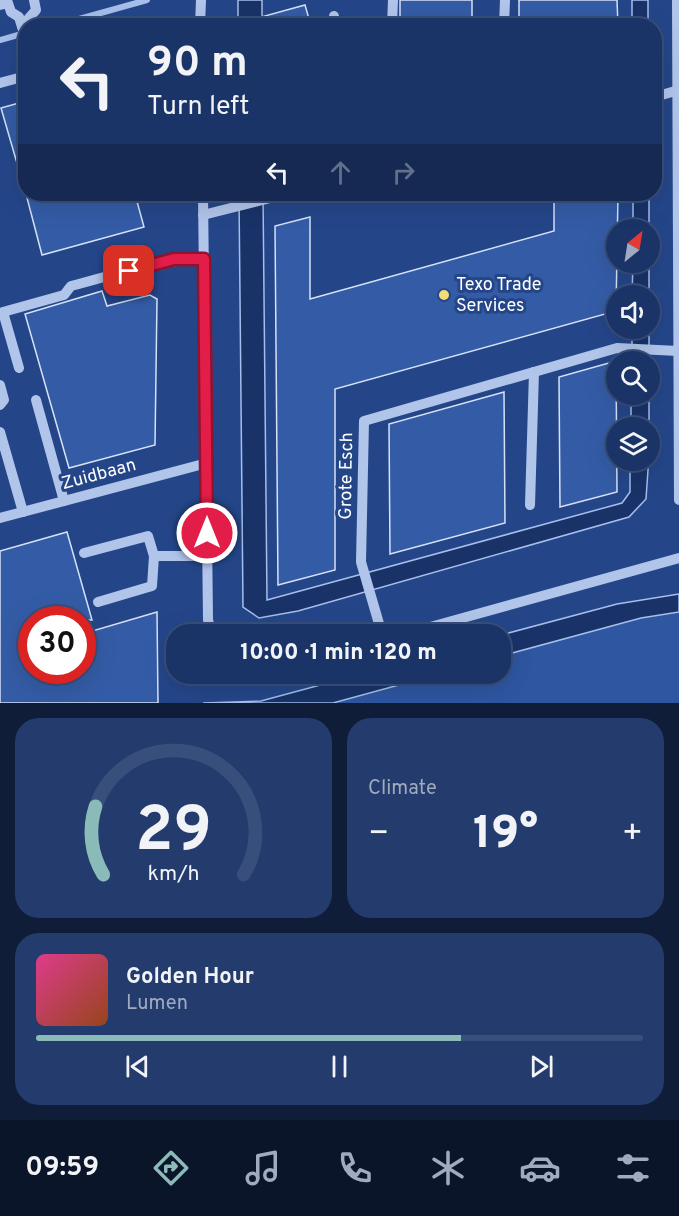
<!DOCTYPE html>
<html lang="en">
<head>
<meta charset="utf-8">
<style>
  body { margin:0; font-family:Overpass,sans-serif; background:#243c6d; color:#f1f3f6; height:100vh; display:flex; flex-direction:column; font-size:22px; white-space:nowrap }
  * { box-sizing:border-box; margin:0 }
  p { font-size:20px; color:#a0aac0 }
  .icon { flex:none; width:33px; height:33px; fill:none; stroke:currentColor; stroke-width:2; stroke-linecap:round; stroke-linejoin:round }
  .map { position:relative; height:703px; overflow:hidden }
  .details { display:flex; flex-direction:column; gap:15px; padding:15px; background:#0f1d39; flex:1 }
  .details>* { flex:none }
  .banner { position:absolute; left:18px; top:18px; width:644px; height:183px; border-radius:24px; box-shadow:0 6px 24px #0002,0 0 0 2px #394f7b; background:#1b3467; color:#f1f3f6; overflow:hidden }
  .needle { width:39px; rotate:30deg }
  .buttons { position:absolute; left:606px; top:219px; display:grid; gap:12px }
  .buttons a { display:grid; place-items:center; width:54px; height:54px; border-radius:50%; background:#1b3467; box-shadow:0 6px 24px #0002,0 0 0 2px #394f7b; font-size:30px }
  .speed { position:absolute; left:18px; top:606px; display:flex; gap:12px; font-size:30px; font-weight:700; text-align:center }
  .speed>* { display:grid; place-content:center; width:78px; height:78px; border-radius:50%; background:#1b3467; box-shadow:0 6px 24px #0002,0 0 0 2px #394f7b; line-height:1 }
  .speed .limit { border:9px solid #d22; background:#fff; color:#111 }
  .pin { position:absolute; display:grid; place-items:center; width:51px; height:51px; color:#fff; margin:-26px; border-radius:12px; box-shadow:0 3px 9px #0006 }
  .me { position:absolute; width:66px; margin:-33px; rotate:0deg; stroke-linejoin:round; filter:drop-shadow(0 0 4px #0008) }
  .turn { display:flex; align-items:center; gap:21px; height:126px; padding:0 30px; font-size:27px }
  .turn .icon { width:78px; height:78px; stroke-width:2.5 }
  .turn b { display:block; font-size:42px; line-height:51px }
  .lanes { display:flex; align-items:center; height:57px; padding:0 30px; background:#0003; justify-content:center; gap:30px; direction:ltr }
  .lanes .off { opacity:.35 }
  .big { font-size:45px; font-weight:800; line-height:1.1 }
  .details .tile { flex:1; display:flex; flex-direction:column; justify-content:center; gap:9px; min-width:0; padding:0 21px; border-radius:24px; background:#243c6d }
  .details .dial { align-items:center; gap:0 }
  .dial svg { height:156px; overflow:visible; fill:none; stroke:#394f7b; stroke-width:7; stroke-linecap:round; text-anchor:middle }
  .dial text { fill:#f1f3f6; stroke:none }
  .song { display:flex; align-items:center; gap:18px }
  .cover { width:72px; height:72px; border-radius:9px; background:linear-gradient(135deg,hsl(330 70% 55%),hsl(20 70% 35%)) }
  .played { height:6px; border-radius:3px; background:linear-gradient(90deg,#8bbbb9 70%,#394f7b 70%) }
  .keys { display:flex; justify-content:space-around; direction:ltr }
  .heat { display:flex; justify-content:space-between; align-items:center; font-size:33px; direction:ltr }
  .details .tiles { flex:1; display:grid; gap:15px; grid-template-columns:1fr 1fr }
  .tile:last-child { grid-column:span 2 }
  .trip { position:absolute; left:166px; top:624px; width:345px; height:60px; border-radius:24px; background:#1b3467; box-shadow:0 6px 24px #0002,0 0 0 2px #394f7b; font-weight:800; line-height:60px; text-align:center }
  .dock { display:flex; height:96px; justify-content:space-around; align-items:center; background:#0b1529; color:#a0aac0 }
  .dock .icon { width:42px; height:42px }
  .dock .selected { color:#8bbbb9 }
  .dock b { font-size:27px; color:#f1f3f6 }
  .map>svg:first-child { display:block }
  .green { fill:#2e56a1 }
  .water { fill:#193369; stroke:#a5beeb; stroke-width:1.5 }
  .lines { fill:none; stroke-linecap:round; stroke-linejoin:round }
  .stream { stroke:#a5beeb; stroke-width:6 }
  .building { fill:#345ca6; stroke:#d5e1f7; stroke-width:1.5 }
  .minor { stroke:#b1c5ea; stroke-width:10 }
  .route-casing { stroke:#92132f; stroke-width:15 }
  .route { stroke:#e11d48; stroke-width:10 }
  .poi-dot { fill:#f4dc74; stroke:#244689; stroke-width:2 }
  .labels { text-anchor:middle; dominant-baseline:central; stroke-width:6; stroke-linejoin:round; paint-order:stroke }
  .poi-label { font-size:18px; fill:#fff; stroke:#244689; text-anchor:start }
  .street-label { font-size:18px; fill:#fff; stroke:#244689 }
</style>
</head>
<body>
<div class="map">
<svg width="679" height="703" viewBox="0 0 679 703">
  <rect width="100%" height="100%" fill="#244689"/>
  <!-- green -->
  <path class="green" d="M679,612v91h-346l106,-29h62v-18l140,-38z"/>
  <!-- water -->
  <g class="water">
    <rect x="238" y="0" width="24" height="25"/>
    <rect x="632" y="0" width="16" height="25"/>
    <path d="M239,194h24l4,406 355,-97 8,-11v-31l20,-1v-19l-4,58 -17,18 -331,94 -39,7 -16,-11z"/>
    <rect x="633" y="194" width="16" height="35"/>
    <path d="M633,263h16v32h-17z"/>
    <path d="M632,329h17v32l-17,1z"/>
    <rect x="631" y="395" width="18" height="32"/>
    <path d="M679,594v18l-38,6 -140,38v-21l116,-31z"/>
    <path d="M361,674h78l-106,29h-130l58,-2z"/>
  </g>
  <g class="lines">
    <!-- stream -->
    <g class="stream">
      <path d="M54,26l93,-26"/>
      <path d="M0,40l25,-7"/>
    </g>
  </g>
  <!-- building -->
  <g class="building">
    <rect x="400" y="0" width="72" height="26"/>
    <path d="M519,0h98l1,26h-99z"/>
    <path d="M305,5l6,21h-63l-1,-5z"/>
    <path d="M26,101v76h-5l-20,-69z"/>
    <path d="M26,194h109l9,33 -102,28z"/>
    <path d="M554,194h64l-2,117 -281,78v181l-57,15 -3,-359 35,-9v82l244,-68z"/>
    <path d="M102,291l5,15 43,-11 7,4 -2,146 -86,23 -44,-154z"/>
    <path d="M616,361l1,131 -57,15 -1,-130z"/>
    <path d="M504,392l1,131 -115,31 -1,-130z"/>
    <path d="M67,532l25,88h-60v50h50v-36l75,-22 1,91h-158v-152z"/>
  </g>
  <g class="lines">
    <!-- minor -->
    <g class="minor">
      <path d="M677,0l2,500"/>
      <path d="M0,5l8,-2 3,9 8,5 7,23"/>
      <path d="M334,16l1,10"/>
      <path d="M22,26l14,-16 -2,-10"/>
      <path d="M200,26l1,-26"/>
      <path d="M392,26l1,-26"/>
      <path d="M504,26l1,-26"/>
      <path d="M0,83l26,-7"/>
      <path d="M654,97l25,-7"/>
      <path d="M203,194l5,426 4,14"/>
      <path d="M203,215l83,-21"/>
      <path d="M19,368l-16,-56 61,-17 7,-9c44,-11 87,-27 133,-27"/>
      <path d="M0,385l4,15 -4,5"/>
      <path d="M36,400l28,101"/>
      <path d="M0,432l23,80"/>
      <path d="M530,505l4,-133"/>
      <path d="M0,518l207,-55"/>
      <path d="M84,553l64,-17 6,20h54"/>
      <path d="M98,602l54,-16 2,-30"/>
      <path d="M382,634l-21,-72 3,-141 253,-73 61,3"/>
      <path d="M405,634l274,-76"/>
    </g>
  </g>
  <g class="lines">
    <!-- route casing -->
    <g class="route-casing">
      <path id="route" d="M129,271l45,-12h30l3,274"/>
    </g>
    <!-- route -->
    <use href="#route" class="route"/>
  </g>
  <!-- markers -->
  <circle class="poi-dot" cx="444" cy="295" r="6"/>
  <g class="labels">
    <!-- poi labels -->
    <g class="poi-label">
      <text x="456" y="285">Texo Trade<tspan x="456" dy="21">Services</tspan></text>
    </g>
    <!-- street labels -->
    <g class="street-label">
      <text transform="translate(99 475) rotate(-15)">Zuidbaan</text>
      <text transform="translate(347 476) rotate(-89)">Grote Esch</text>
    </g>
  </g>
</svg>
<div class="buttons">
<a><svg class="needle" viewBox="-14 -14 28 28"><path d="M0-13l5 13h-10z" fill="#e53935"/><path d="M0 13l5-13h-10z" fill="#a0aac0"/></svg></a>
<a><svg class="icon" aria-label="sound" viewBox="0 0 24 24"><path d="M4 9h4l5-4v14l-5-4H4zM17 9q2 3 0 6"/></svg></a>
<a><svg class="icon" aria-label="search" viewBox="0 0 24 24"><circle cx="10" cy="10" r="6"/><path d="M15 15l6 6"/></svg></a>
<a><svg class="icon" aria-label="layers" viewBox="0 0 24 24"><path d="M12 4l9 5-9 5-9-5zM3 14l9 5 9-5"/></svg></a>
</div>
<div class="speed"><div class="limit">30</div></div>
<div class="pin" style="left:129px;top:271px;background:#d93025"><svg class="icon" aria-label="arrive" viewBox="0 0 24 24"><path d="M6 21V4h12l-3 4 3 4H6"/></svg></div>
<svg class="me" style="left:207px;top:533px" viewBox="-20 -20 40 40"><circle r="17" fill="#e11d48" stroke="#fff" stroke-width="3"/><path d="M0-11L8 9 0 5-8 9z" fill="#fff"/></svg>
<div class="trip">10:00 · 1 min · 120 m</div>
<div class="banner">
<div class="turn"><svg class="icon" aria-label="left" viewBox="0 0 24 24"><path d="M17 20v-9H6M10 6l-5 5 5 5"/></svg><div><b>90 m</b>Turn left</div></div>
<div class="lanes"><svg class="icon" aria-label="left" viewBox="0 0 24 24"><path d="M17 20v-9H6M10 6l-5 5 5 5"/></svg><svg class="icon off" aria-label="ahead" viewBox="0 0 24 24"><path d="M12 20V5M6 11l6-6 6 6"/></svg><svg class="icon off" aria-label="right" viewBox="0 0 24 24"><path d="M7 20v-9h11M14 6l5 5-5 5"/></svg></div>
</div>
</div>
<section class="details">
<div class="tiles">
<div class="tile dial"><svg viewBox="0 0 100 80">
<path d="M14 69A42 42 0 1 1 86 69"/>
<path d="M14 69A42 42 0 0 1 10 34" stroke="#8bbbb9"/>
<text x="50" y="56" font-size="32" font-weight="700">29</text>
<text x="50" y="72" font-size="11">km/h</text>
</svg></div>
<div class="tile"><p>Climate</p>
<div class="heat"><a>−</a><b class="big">19°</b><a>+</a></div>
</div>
<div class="tile">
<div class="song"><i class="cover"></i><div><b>Golden Hour</b><p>Lumen</p></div></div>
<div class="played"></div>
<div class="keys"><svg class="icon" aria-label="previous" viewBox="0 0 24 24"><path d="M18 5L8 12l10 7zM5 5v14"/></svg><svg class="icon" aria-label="pause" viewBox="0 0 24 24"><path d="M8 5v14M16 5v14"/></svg><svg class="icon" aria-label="next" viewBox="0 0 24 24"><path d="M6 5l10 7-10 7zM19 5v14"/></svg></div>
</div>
</div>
</section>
<nav class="dock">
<b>09:59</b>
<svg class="icon selected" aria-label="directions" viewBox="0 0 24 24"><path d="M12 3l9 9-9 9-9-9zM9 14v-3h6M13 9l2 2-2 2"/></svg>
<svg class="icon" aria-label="music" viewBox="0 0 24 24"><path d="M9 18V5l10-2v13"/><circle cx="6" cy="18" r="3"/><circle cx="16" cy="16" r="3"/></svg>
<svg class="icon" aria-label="phone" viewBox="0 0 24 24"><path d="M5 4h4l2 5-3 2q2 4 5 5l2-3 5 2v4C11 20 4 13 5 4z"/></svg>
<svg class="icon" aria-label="climate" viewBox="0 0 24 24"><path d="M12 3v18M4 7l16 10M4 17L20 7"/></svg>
<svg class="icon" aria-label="car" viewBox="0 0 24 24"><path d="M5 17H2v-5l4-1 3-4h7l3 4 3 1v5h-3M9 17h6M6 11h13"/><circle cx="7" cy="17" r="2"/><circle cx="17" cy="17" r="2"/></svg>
<svg class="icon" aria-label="filters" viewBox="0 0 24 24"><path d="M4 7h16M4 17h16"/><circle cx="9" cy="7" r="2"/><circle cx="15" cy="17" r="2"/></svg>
</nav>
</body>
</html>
